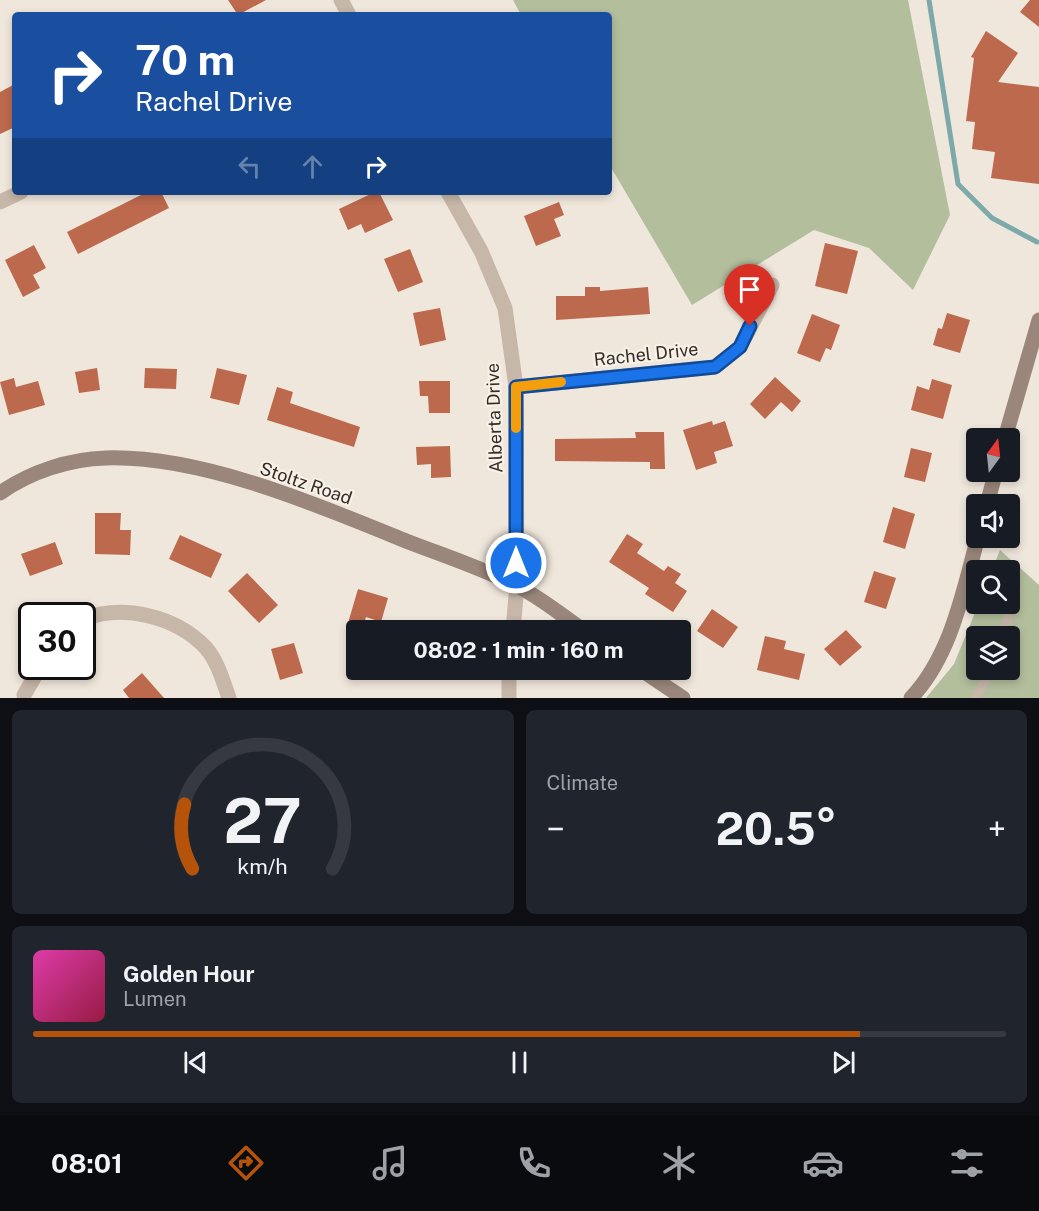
<!DOCTYPE html>
<html lang="en">
<head>
<meta charset="utf-8">
<style>
  body { margin:0; font-family:"Public Sans",sans-serif; background:#20242c; color:#f1f3f6; height:100vh; display:flex; flex-direction:column; font-size:22px; white-space:nowrap }
  * { box-sizing:border-box; margin:0 }
  p { font-size:20px; color:#9ea1a6 }
  .icon { flex:none; width:33px; height:33px; fill:none; stroke:currentColor; stroke-width:2; stroke-linecap:round; stroke-linejoin:round }
  .map { position:relative; height:698px; overflow:hidden }
  .drawer { display:flex; flex-direction:column; gap:12px; padding:12px; background:#0d0f14; flex:1 }
  .drawer>* { flex:none }
  .top-card { position:absolute; left:12px; top:12px; width:600px; height:183px; border-radius:6px; box-shadow:0 3px 9px #0003; background:#1a4fa0; color:#fff; overflow:hidden }
  .needle { width:39px; rotate:15deg }
  .tools { position:absolute; left:966px; top:428px; display:grid; gap:12px }
  .tools a { display:grid; place-items:center; width:54px; height:54px; border-radius:6px; background:#171b24; box-shadow:0 3px 9px #0003; font-size:30px }
  .speed { position:absolute; left:18px; top:602px; display:flex; gap:12px; font-size:30px; font-weight:700; text-align:center }
  .speed>* { display:grid; place-content:center; width:78px; height:78px; border-radius:50%; background:#171b24; box-shadow:0 3px 9px #0003; line-height:1 }
  .speed .limit { border:3px solid #111; border-radius:9px; background:#fff; color:#111 }
  .pin { position:absolute; display:grid; place-items:center; width:51px; height:51px; color:#fff; margin:-62px -26px; border-radius:50% 50% 50% 0; rotate:-45deg; box-shadow:0 0 6px #0007 }
  .pin .icon { rotate:45deg }
  .me { position:absolute; width:66px; margin:-33px; rotate:0deg; stroke-linejoin:round; filter:drop-shadow(0 0 4px #0008) }
  .turn { display:flex; align-items:center; gap:21px; height:126px; padding:0 24px; font-size:27px }
  .turn .icon { width:78px; height:78px; stroke-width:2.5 }
  .turn b { display:block; font-size:42px; line-height:51px }
  .lanes { display:flex; align-items:center; height:57px; padding:0 24px; background:#0003; justify-content:center; gap:30px; direction:ltr }
  .lanes .off { opacity:.35 }
  .big { font-size:45px; font-weight:700; line-height:1.1 }
  .drawer .tile { flex:1; display:flex; flex-direction:column; justify-content:center; gap:9px; min-width:0; padding:0 21px; border-radius:9px; background:#20242c }
  .drawer .dial { align-items:center; gap:0 }
  .dial svg { height:156px; overflow:visible; fill:none; stroke:#363941; stroke-width:7; stroke-linecap:round; text-anchor:middle }
  .dial text { fill:#f1f3f6; stroke:none }
  .song { display:flex; align-items:center; gap:18px }
  .cover { width:72px; height:72px; border-radius:9px; background:linear-gradient(135deg,hsl(320 70% 55%),hsl(340 70% 35%)) }
  .played { height:6px; border-radius:3px; background:linear-gradient(90deg,#b45309 85%,#363941 85%) }
  .keys { display:flex; justify-content:space-around; direction:ltr }
  .heat { display:flex; justify-content:space-between; align-items:center; font-size:33px; direction:ltr }
  .drawer .tiles { flex:1; display:grid; gap:12px; grid-template-columns:1fr 1fr }
  .tile:last-child { grid-column:span 2 }
  .trip { position:absolute; left:346px; top:620px; width:345px; height:60px; border-radius:6px; background:#171b24; box-shadow:0 3px 9px #0003; font-weight:700; line-height:60px; text-align:center }
  .tabs { display:flex; height:96px; justify-content:space-around; align-items:center; background:#090b0e; color:#9ea1a6 }
  .tabs .icon { width:42px; height:42px }
  .tabs .active { color:#b45309 }
  .tabs b { font-size:27px; color:#f1f3f6 }
  .map>svg:first-child { display:block }
  .green { fill:#b3be9d; fill-rule:evenodd }
  .lines { fill:none; stroke-linecap:round; stroke-linejoin:round }
  .stream { stroke:#7da9ab; stroke-width:5 }
  .building { fill:#bc694d }
  .lane { stroke:#c7b7a9; stroke-width:9 }
  .street { stroke:#c7b7a9; stroke-width:15 }
  .secondary { stroke:#9a867a; stroke-width:15 }
  .route-casing { stroke:#114b97; stroke-width:15 }
  .route { stroke:#1a73e8; stroke-width:10 }
  .slow { stroke:#f59e0b; stroke-width:10 }
  .labels { text-anchor:middle; dominant-baseline:central; stroke-width:4.5; stroke-linejoin:round; paint-order:stroke }
  .street-label { font-size:18px; fill:#352c28; stroke:#f8f1e8 }
</style>
</head>
<body>
<div class="map">
<svg width="1039" height="698" viewBox="0 0 1039 698">
  <rect width="100%" height="100%" fill="#f0e7dc"/>
  <!-- green -->
  <g class="green">
    <path d="M513,0h395l42,215 -37,75 -44,-42 -55,-18 -122,75 -83,-141v-149h-88z"/>
    <path d="M1000,550l39,35v113h-113l28,-34 25,-61h31v-33h-18zM976,636h34v33h-34z"/>
  </g>
  <g class="lines">
    <!-- stream -->
    <path class="stream" d="M929,0l29,184 34,34 45,24"/>
  </g>
  <!-- building -->
  <g class="building">
    <path d="M228,0h38l-28,15z"/>
    <path d="M1030,0h9v27l-19,-15z"/>
    <path d="M986,31l32,22 -20,29 41,5v97l-48,-6 4,-26 -23,-3 3,-27 -9,-1 8,-63 -3,-1z"/>
    <path d="M15,84v43l-15,7v-42z"/>
    <path d="M147,192h14l8,16 -91,46 -11,-22z"/>
    <path d="M375,192h4l14,28 -28,13 -4,-9 -13,6 -9,-21z"/>
    <path d="M559,202l5,13 -10,4 7,17 -25,10 -12,-30z"/>
    <path d="M825,243l33,8 -11,43 -32,-8z"/>
    <path d="M34,245l12,23 -13,7 7,13 -17,9 -18,-37z"/>
    <path d="M410,249l13,33 -25,10 -14,-33z"/>
    <path d="M585,287h15v4l48,-4 2,27 -94,6v-24h29z"/>
    <path d="M440,308l6,32 -26,6 -7,-33z"/>
    <path d="M947,313l23,7 -10,33 -27,-8 5,-17 4,1z"/>
    <path d="M812,314l28,11 -9,25 -5,-2 -6,14 -23,-9z"/>
    <path d="M97,368l3,22 -21,3 -4,-21z"/>
    <path d="M145,368l32,1 -1,20 -32,-1z"/>
    <path d="M217,368l30,7 -8,30 -29,-7z"/>
    <path d="M775,377l26,24 -9,11 -11,-10 -16,17 -15,-15z"/>
    <path d="M14,378l2,9 22,-6 7,24 -36,10 -9,-33z"/>
    <path d="M932,379l20,6 -9,34 -32,-9 6,-24 12,4z"/>
    <path d="M419,381h31v32h-21l-1,-17h-8z"/>
    <path d="M277,387l16,5 -3,11 70,24 -6,20 -87,-27z"/>
    <path d="M712,421l1,4 12,-4 8,25 -19,6 3,11 -21,7 -13,-40z"/>
    <path d="M635,432h29l1,37h-15v-7l-95,-1v-22l81,-1z"/>
    <path d="M450,446l1,31 -20,1v-14l-14,1 -1,-18z"/>
    <path d="M911,448l21,5 -7,29 -21,-5z"/>
    <path d="M893,507l22,7 -10,35 -22,-7z"/>
    <path d="M95,513h26l-1,17h11l-1,25 -35,-1z"/>
    <path d="M627,534l16,10 -6,9 27,18 4,-5 13,8 -6,9 12,8 -14,21 -28,-18 4,-6 -40,-26z"/>
    <path d="M180,535l42,19 -11,24 -42,-19z"/>
    <path d="M55,542l8,22 -33,12 -9,-22z"/>
    <path d="M874,571l22,7 -10,31 -22,-7z"/>
    <path d="M247,573l31,32 -19,18 -31,-32z"/>
    <path d="M358,589l30,9 -7,24 -15,-5 -3,10 -15,-4z"/>
    <path d="M712,609l26,18 -15,21 -26,-17z"/>
    <path d="M846,630l16,17 -22,19 -16,-17z"/>
    <path d="M765,636l21,5 -2,8 21,5 -6,26 -42,-10z"/>
    <path d="M294,643l9,30 -23,7 -9,-31z"/>
    <path d="M142,673l22,25h-35l-6,-8z"/>
  </g>
  <g class="lines">
    <!-- lane -->
    <g class="lane">
      <path d="M1002,636l15,-45"/>
      <path d="M975,698l17,-29"/>
    </g>
    <!-- street -->
    <g class="street">
      <path d="M341,0l8,15"/>
      <path d="M448,192l33,59 24,57 11,79 1,198 -4,45"/>
      <path d="M0,202l21,-10"/>
      <path d="M516,387l199,-20 25,-20 32,-62"/>
      <path d="M82,620c40,-17 94,-4 124,28 12,14 17,33 23,50"/>
      <path d="M24,695l17,-29"/>
      <path d="M509,698v-29"/>
    </g>
    <!-- secondary -->
    <g class="secondary">
      <path d="M1005,438l34,-118"/>
      <path d="M0,493c30,-21 69,-34 106,-35 95,-3 212,47 300,83 36,14 74,26 109,44 24,11 46,30 68,45"/>
      <path d="M987,504l9,-33"/>
      <path d="M640,669l43,29"/>
      <path d="M911,698c40,-42 52,-106 67,-161"/>
    </g>
  </g>
  <g class="lines">
    <!-- route casing -->
    <g class="route-casing">
      <path id="route" d="M516,563v-176l199,-20 25,-20 10,-21"/>
    </g>
    <!-- route -->
    <use href="#route" class="route"/>
    <!-- slow -->
    <path class="slow" d="M516,428v-41l45,-5"/>
  </g>
  <g class="labels">
    <!-- street labels -->
    <g class="street-label">
      <text transform="translate(646 354) rotate(-6)">Rachel Drive</text>
      <text transform="translate(494 418) rotate(-92)">Alberta Drive</text>
      <text transform="translate(306 483) rotate(19)">Stoltz Road</text>
    </g>
  </g>
</svg>
<div class="tools">
<a><svg class="needle" viewBox="-14 -14 28 28"><path d="M0-13l5 13h-10z" fill="#e53935"/><path d="M0 13l5-13h-10z" fill="#9ea1a6"/></svg></a>
<a><svg class="icon" aria-label="sound" viewBox="0 0 24 24"><path d="M4 9h4l5-4v14l-5-4H4zM17 9q2 3 0 6"/></svg></a>
<a><svg class="icon" aria-label="search" viewBox="0 0 24 24"><circle cx="10" cy="10" r="6"/><path d="M15 15l6 6"/></svg></a>
<a><svg class="icon" aria-label="layers" viewBox="0 0 24 24"><path d="M12 4l9 5-9 5-9-5zM3 14l9 5 9-5"/></svg></a>
</div>
<div class="speed"><div class="limit">30</div></div>
<div class="pin" style="left:750px;top:326px;background:#d93025"><svg class="icon" aria-label="arrive" viewBox="0 0 24 24"><path d="M6 21V4h12l-3 4 3 4H6"/></svg></div>
<svg class="me" style="left:516px;top:563px" viewBox="-20 -20 40 40"><circle r="17" fill="#1a73e8" stroke="#fff" stroke-width="3"/><path d="M0-11L8 9 0 5-8 9z" fill="#fff"/></svg>
<div class="trip">08:02 · 1 min · 160 m</div>
<div class="top-card">
<div class="turn"><svg class="icon" aria-label="right" viewBox="0 0 24 24"><path d="M7 20v-9h11M14 6l5 5-5 5"/></svg><div><b>70 m</b>Rachel Drive</div></div>
<div class="lanes"><svg class="icon off" aria-label="left" viewBox="0 0 24 24"><path d="M17 20v-9H6M10 6l-5 5 5 5"/></svg><svg class="icon off" aria-label="ahead" viewBox="0 0 24 24"><path d="M12 20V5M6 11l6-6 6 6"/></svg><svg class="icon" aria-label="right" viewBox="0 0 24 24"><path d="M7 20v-9h11M14 6l5 5-5 5"/></svg></div>
</div>
</div>
<section class="drawer">
<div class="tiles">
<div class="tile dial"><svg viewBox="0 0 100 80">
<path d="M14 69A42 42 0 1 1 86 69"/>
<path d="M14 69A42 42 0 0 1 10 36" stroke="#b45309"/>
<text x="50" y="56" font-size="32" font-weight="700">27</text>
<text x="50" y="72" font-size="11">km/h</text>
</svg></div>
<div class="tile"><p>Climate</p>
<div class="heat"><a>−</a><b class="big">20.5°</b><a>+</a></div>
</div>
<div class="tile">
<div class="song"><i class="cover"></i><div><b>Golden Hour</b><p>Lumen</p></div></div>
<div class="played"></div>
<div class="keys"><svg class="icon" aria-label="previous" viewBox="0 0 24 24"><path d="M18 5L8 12l10 7zM5 5v14"/></svg><svg class="icon" aria-label="pause" viewBox="0 0 24 24"><path d="M8 5v14M16 5v14"/></svg><svg class="icon" aria-label="next" viewBox="0 0 24 24"><path d="M6 5l10 7-10 7zM19 5v14"/></svg></div>
</div>
</div>
</section>
<nav class="tabs">
<b>08:01</b>
<svg class="icon active" aria-label="directions" viewBox="0 0 24 24"><path d="M12 3l9 9-9 9-9-9zM9 14v-3h6M13 9l2 2-2 2"/></svg>
<svg class="icon" aria-label="music" viewBox="0 0 24 24"><path d="M9 18V5l10-2v13"/><circle cx="6" cy="18" r="3"/><circle cx="16" cy="16" r="3"/></svg>
<svg class="icon" aria-label="phone" viewBox="0 0 24 24"><path d="M5 4h4l2 5-3 2q2 4 5 5l2-3 5 2v4C11 20 4 13 5 4z"/></svg>
<svg class="icon" aria-label="climate" viewBox="0 0 24 24"><path d="M12 3v18M4 7l16 10M4 17L20 7"/></svg>
<svg class="icon" aria-label="car" viewBox="0 0 24 24"><path d="M5 17H2v-5l4-1 3-4h7l3 4 3 1v5h-3M9 17h6M6 11h13"/><circle cx="7" cy="17" r="2"/><circle cx="17" cy="17" r="2"/></svg>
<svg class="icon" aria-label="filters" viewBox="0 0 24 24"><path d="M4 7h16M4 17h16"/><circle cx="9" cy="7" r="2"/><circle cx="15" cy="17" r="2"/></svg>
</nav>
</body>
</html>
